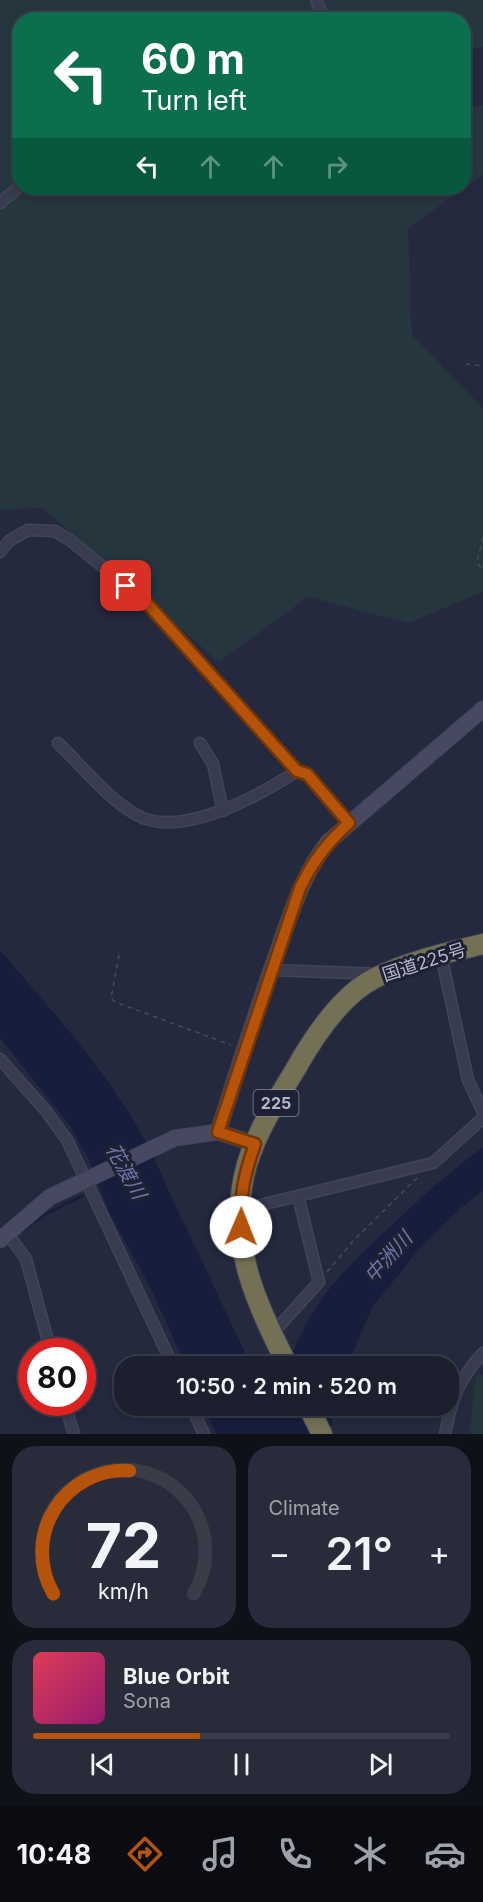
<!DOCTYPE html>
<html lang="en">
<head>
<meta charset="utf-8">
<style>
  body { margin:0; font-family:Inter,"Noto Sans JP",sans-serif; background:#282c3a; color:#f1f3f6; height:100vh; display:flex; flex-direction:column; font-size:22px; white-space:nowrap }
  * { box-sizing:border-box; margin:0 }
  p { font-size:20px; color:#a0a2aa }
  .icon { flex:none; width:33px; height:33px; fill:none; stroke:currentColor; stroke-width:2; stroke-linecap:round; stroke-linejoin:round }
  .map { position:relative; height:1434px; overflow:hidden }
  .side { display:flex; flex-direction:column; gap:12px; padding:12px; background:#0f1119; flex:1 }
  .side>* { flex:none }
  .top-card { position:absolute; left:12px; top:12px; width:459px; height:183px; border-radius:24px; box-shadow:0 3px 9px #0003,0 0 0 2px #393d4a; background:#0b6e4f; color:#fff; overflow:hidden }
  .speed { position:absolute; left:18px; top:1338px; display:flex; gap:12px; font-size:30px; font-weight:700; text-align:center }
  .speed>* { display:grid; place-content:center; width:78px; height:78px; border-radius:50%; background:#1b1f2e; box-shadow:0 3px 9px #0003,0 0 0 2px #393d4a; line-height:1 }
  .speed .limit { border:9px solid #d22; background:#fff; color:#111 }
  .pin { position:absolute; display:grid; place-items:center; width:51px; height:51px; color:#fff; margin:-26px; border-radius:12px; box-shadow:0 3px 9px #0006 }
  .me { position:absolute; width:66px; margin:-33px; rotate:1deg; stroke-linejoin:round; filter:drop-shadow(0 0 4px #0008) }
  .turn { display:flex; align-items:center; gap:21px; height:126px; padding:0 30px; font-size:27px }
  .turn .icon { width:78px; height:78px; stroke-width:2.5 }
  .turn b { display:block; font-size:42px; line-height:51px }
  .lanes { display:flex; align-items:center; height:57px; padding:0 30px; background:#0003; justify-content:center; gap:30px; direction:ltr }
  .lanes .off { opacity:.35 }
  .big { font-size:45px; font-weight:600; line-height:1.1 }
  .side .tile { flex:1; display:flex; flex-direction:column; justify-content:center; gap:9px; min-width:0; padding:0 21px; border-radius:24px; background:#282c3a }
  .side .dial { align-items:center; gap:0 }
  .dial svg { height:156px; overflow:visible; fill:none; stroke:#393d4a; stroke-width:7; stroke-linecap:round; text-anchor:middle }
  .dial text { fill:#f1f3f6; stroke:none }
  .song { display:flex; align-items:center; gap:18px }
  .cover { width:72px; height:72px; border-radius:9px; background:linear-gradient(135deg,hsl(350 70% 55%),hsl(320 70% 35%)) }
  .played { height:6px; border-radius:3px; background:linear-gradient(90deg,#b45309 40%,#393d4a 40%) }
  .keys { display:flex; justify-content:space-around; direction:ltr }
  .heat { display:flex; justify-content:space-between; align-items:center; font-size:33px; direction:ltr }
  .side .tiles { flex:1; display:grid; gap:12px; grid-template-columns:1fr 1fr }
  .tile:last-child { grid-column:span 2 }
  .trip { position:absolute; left:114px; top:1356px; width:345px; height:60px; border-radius:24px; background:#1b1f2e; box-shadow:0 3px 9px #0003,0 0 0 2px #393d4a; font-weight:600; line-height:60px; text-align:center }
  .tab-bar { display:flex; height:96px; justify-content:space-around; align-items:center; background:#0b0c12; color:#a0a2aa }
  .tab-bar .icon { width:42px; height:42px }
  .tab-bar .active { color:#b45309 }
  .tab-bar b { font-size:27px; color:#f1f3f6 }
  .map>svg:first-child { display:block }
  .green { fill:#26363f }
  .water { fill:#171d3c }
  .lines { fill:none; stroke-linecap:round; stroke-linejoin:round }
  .stream { stroke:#171d3c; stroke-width:3 }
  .street-casing { stroke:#414557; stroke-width:13 }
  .secondary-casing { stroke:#414557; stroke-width:17 }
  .highway-casing { stroke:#404456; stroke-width:22 }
  .path { stroke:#3f4f57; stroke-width:1.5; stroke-dasharray:4.5 4.5; stroke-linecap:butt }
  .street { stroke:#383c4e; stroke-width:10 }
  .secondary { stroke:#464961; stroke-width:15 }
  .highway { stroke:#747055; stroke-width:20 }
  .route-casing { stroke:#753606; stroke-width:15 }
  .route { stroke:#b45309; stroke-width:10 }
  .labels { text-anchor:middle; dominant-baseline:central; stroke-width:6; stroke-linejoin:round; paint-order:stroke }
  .shield { fill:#1d2133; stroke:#878a9c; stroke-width:1.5 }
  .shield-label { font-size:16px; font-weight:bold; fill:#b4b7c9 }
  .street-label { font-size:18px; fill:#b4b7c9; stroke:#1d2133 }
  .water-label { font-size:20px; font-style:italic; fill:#6d77a8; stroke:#1d2133 }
</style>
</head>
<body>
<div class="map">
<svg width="483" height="1434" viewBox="0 0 483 1434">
  <rect width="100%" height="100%" fill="#24293e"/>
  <!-- green -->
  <g class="green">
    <path d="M0,0h483v47l-19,4v-31h-444v168h444v-80l19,-3v70l-75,53 4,107 71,73v184l-75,31 -100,-26 -89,65 -177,-154 -42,2z"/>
    <path d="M476,1375h7v59h-12l-1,-5z"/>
  </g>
  <!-- water -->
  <g class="water">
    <path d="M0,950c48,56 97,110 135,173 19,29 29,60 44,90 25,51 48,102 72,153h-65l-34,-75 -43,-79 -19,-50 -20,-36 -70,-88z"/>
    <path d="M483,1147v44l-21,16 -44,43 -46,58 -25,58h-59c21,-62 54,-95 101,-138 30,-29 60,-56 94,-81z"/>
    <path d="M204,1406h131l-6,28h-113z"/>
  </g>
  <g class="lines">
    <!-- stream -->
    <path class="stream" d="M22,1231l25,-18 35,-17"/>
    <!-- street casing -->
    <g class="street-casing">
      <g id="street">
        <path d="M316,0l9,20"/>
        <path d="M0,203l20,-17"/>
        <path d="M0,552l9,-11 19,-11 27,1 16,10 74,60 152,170 10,3 42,49"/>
        <path d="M58,743c24,23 48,54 77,71 44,27 125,-19 162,-43"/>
        <path d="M200,743l13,21 10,47"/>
        <path d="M441,955l27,125 15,32"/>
        <path d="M271,970l110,4"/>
        <path d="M0,1059l46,52 21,29 106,226"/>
        <path d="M240,1210l193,-47 50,-45"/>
        <path d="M7,1233l19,26 25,93"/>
        <path d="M271,1335l48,-53 -21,-86"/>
        <path d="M64,1402l10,32"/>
        <path d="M191,1406l13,28"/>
        <path d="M445,1434c7,-35 13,-54 38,-81"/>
      </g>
    </g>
    <!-- secondary casing -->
    <g class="secondary-casing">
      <g id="secondary">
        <path d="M218,1132c19,-60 38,-120 59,-179 14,-39 25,-78 51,-111l155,-133"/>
        <path d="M0,1240l50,-43 125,-59 43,-6 37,12"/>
      </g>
    </g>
    <!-- highway casing -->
    <g class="highway-casing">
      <g id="highway">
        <path d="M288,1366c-31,-60 -59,-120 -44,-190 8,-38 32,-74 51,-106 18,-32 46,-75 80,-92 34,-17 71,-25 108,-34"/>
        <path d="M308,1406l14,28"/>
      </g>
    </g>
    <!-- path -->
    <g class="path">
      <path d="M466,364l17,2"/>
      <path d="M483,538l-6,23 6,11"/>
      <path d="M119,955l-8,43 4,4 116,43"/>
      <path d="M327,1272l27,-32 63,-62"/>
    </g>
    <!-- street -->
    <use href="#street" class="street"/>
    <!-- secondary -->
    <use href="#secondary" class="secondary"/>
    <!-- highway -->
    <use href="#highway" class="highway"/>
  </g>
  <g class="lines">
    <!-- route casing -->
    <g class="route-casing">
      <path id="route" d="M126,586l19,15 152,170 10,3 42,49c-22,20 -36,38 -49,65l-82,244 37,12c-10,28 -16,53 -14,83"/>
    </g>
    <!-- route -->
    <use href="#route" class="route"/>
  </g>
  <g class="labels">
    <!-- shield labels -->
    <rect class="shield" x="253.5" y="1090" width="45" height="26" rx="4.5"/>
    <g class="shield-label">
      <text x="276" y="1103">225</text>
    </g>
    <!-- street labels -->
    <g class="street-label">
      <text transform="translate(424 962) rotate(-18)">国道225号</text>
    </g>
    <!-- water labels -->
    <g class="water-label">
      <text transform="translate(126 1171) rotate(61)">花渡川</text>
      <text transform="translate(388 1257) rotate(-48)">中洲川</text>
    </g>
  </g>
</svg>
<div class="speed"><div class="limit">80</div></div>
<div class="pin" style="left:126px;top:586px;background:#d93025"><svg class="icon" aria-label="arrive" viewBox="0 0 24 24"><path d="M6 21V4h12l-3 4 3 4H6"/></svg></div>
<svg class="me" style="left:241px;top:1227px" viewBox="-20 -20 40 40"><circle r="19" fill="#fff"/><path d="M0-13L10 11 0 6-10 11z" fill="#b45309"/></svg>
<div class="trip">10:50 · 2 min · 520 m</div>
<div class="top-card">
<div class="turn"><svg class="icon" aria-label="left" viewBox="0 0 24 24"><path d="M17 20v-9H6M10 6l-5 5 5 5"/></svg><div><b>60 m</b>Turn left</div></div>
<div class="lanes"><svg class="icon" aria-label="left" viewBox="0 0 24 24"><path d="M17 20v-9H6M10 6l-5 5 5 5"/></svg><svg class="icon off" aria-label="ahead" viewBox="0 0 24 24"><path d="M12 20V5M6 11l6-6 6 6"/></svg><svg class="icon off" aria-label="ahead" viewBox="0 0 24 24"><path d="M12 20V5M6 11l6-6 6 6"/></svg><svg class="icon off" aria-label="right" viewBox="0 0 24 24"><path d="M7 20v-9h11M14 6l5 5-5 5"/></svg></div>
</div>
</div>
<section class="side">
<div class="tiles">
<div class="tile dial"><svg viewBox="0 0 100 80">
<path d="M14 69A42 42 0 1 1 86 69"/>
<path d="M14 69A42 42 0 0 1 53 6" stroke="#b45309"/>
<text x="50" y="56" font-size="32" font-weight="700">72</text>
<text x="50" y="72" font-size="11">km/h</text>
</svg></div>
<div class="tile"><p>Climate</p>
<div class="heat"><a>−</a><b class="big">21°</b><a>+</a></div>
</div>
<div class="tile">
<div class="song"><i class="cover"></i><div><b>Blue Orbit</b><p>Sona</p></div></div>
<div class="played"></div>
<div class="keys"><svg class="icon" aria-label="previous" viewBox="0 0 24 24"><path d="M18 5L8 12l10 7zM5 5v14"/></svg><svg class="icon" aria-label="pause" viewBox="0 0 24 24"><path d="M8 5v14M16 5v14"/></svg><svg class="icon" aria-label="next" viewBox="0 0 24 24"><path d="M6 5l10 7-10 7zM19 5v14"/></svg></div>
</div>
</div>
</section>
<nav class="tab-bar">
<b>10:48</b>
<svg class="icon active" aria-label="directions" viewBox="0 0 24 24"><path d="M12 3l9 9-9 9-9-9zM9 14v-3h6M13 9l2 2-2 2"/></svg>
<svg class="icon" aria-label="music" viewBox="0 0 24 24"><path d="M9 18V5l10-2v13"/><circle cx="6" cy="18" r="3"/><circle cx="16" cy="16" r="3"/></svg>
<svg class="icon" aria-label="phone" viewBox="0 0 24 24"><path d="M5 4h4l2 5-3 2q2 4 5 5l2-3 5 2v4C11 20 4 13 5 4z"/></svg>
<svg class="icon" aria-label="climate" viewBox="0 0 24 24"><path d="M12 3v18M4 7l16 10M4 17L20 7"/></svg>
<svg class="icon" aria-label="car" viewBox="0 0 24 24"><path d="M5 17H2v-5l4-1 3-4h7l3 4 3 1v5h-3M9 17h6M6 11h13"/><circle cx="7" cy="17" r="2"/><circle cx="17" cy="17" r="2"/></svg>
</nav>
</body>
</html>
